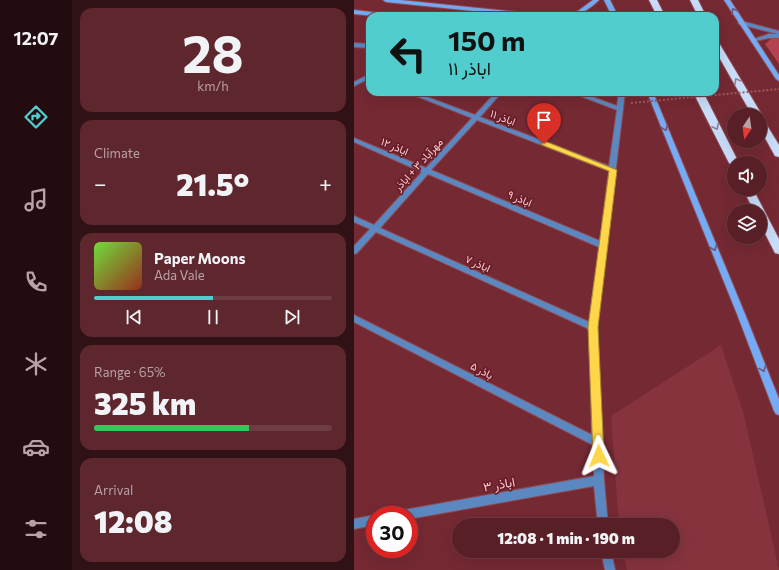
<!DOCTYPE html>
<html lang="en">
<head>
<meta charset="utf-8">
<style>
  body { margin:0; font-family:Commissioner,Vazirmatn,sans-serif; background:#5e272e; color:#f1f3f6; height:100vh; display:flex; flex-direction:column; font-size:15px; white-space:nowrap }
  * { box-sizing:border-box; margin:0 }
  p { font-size:13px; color:#b7a2a7 }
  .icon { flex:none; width:22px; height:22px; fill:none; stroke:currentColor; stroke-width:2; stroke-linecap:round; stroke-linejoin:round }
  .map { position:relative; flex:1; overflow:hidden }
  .sheet { display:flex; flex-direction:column; gap:8px; padding:8px; background:#301115; width:282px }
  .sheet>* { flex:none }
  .hud { position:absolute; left:12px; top:12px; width:353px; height:84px; border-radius:12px; box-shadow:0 4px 16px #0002,0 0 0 1px #6d3d43; background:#52cdce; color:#111; overflow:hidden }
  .needle { width:26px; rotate:193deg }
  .fabs { position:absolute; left:373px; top:108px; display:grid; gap:8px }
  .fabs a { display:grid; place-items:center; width:40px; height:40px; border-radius:50%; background:#581f26; box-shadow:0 4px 16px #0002,0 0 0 1px #6d3d43; font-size:20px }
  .speed { position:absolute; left:12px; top:506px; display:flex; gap:8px; font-size:20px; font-weight:700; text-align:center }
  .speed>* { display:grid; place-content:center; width:52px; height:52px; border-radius:50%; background:#581f26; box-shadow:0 4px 16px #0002,0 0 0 1px #6d3d43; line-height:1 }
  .speed .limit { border:6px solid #d22; background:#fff; color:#111 }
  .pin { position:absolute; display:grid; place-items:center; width:34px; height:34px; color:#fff; margin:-41px -17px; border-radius:50% 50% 50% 0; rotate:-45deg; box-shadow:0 0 4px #0007 }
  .pin .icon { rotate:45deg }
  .me { position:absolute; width:44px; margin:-22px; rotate:358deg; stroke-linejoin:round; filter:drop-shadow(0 0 3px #0008) }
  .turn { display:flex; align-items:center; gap:14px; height:84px; padding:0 16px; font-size:18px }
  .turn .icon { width:52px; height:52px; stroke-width:2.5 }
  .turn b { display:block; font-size:28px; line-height:34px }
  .big { font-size:30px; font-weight:800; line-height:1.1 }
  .sheet .card { flex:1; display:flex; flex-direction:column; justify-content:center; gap:6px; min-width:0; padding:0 14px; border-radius:12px; background:#5e272e }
  .sheet .dial { align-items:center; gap:0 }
  .dial b { font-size:52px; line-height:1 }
  .song { display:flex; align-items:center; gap:12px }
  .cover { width:48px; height:48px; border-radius:6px; background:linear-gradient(135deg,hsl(100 70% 55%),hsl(10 70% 35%)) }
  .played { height:4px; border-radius:2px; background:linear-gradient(90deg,#52cdce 50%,#6d3d43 50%) }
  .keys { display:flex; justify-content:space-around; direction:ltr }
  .heat { display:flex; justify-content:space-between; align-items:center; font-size:22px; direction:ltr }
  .charge { height:6px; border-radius:3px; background:linear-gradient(90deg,#34c759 65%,#6d3d43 0) }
  .trip { position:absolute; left:98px; top:518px; width:228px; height:40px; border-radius:20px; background:#581f26; box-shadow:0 4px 16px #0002,0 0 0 1px #6d3d43; font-weight:800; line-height:40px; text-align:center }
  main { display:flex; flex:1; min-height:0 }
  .tabs { display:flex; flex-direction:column; width:72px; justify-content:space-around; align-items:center; background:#230c0f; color:#b7a2a7 }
  .tabs .icon { width:28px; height:28px }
  .tabs .current { color:#52cdce }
  .tabs b { font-size:18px; color:#f1f3f6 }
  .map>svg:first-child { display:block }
  .built { fill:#86333e }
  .green { fill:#b44251 }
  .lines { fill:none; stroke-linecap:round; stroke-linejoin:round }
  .street-casing { stroke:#904a52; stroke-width:2 }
  .secondary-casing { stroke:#904a52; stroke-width:2 }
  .highway-casing { stroke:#904a52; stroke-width:2 }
  .street { fill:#5c88c2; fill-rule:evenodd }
  .secondary { fill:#74abf4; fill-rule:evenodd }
  .highway { fill:#c8ddf9; fill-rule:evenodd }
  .path-bridge { stroke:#9d5a61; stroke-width:2; stroke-dasharray:2 2; stroke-linecap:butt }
  .oneway { stroke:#6d567a }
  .oneway2 { stroke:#987d91 }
  .route { fill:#ffd54a; stroke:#a68a30 }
  .labels { text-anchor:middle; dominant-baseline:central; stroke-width:3.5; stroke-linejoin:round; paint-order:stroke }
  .street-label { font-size:11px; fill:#fbcccd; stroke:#691d29 }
  .near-street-label { font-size:13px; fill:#fbcccd; stroke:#691d29 }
</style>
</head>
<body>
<main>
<nav class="tabs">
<b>12:07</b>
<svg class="icon current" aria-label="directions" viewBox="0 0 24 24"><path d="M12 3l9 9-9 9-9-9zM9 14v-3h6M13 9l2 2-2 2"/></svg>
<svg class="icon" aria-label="music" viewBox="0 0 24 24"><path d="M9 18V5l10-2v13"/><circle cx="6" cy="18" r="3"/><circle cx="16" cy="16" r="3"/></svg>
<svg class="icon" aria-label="phone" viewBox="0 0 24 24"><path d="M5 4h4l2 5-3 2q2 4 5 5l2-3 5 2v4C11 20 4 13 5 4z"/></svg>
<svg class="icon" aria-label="climate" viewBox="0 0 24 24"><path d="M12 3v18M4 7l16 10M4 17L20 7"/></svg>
<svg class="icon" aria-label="car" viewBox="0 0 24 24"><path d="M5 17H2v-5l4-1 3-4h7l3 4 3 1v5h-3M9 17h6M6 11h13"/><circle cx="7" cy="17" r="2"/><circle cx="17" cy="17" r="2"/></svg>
<svg class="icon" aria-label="filters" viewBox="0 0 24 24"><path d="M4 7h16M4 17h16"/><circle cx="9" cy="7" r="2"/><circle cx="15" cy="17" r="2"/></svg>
</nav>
<section class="sheet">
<div class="card dial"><b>28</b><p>km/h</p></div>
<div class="card"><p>Climate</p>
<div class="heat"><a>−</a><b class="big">21.5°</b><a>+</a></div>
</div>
<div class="card">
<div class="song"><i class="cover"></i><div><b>Paper Moons</b><p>Ada Vale</p></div></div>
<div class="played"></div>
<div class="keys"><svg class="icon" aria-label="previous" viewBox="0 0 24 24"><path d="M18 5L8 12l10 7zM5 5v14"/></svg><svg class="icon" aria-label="pause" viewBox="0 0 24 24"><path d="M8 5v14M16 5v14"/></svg><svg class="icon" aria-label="next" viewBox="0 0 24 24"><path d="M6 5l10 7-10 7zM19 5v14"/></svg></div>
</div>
<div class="card"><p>Range · 65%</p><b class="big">325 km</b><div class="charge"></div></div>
<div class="card"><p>Arrival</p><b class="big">12:08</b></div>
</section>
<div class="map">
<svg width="425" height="570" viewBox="0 0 425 570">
  <rect width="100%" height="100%" fill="#752933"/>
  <!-- built -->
  <path class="built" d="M367,345l23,70 35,155h-152l-4,-19h50v-26h-54l-8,-109z"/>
  <!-- green -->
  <path class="green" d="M418,38l7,1v25l-14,-20z"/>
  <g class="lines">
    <!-- street casing -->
    <g class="street-casing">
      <g id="street">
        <path d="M387,21l38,10v7h-10l-18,4v-2l18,-6h9l-39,-10 -1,-1z"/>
        <path d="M0,43l16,1v4l-16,-1z"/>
        <path d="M16,74v4l-16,8v-4z"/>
        <path d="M52,92h8l61,23 21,-23h6l-22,25 129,49 8,-56 -47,-18h9l38,14 2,-14h6l-28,235 7,153 4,45h-10l-4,-39 -185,33v-4h-10l1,-4 4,-1 190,-34 -1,-31 -239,-123v-7l238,120 -3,-106 -213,-97 -19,21 -3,1v-8l16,-17 -16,-7v-6l20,9 48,-53 -68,-30v-4l72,30 46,-50zM123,120l132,51 -9,70 -169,-71zM74,174l171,73 -10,75 -209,-94z"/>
        <path d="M21,515v10l-21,4v-10z"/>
        <path d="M247,551h10l4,19h-10z"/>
      </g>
    </g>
    <!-- secondary casing -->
    <g class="secondary-casing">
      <g id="secondary">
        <path d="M29,0h17l136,14 3,2h-18l-135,-14z"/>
        <path d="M239,0h6c-10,10 -21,16 -35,16l14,-5z"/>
        <path d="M250,0h6l8,16h-6z"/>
        <path d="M370,0h6l49,75v6l-3,-2z"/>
        <path d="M0,10l35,4 3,2h-17l-21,-2z"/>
        <path d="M293,92h6l92,222 34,85v16l-3,-1 -2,-3 -37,-97z"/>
      </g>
    </g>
    <!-- highway casing -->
    <g class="highway-casing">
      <g id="highway">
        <path d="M295,0h8l8,16h-8z"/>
        <path d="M336,0h8l8,16h-8z"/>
        <path d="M361,41l4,2 43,72 -2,2v-2h-8l-37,-65z"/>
        <path d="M339,92h10l36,71h-5v3l-5,-3z"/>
        <path d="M406,118l3,1 16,26v12l-4,-1 -15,-27z"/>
        <path d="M389,189h10l26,50v15l-4,-1 -15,-29v-13h-6z"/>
      </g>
    </g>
    <!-- street -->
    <use href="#street" class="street"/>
    <!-- secondary -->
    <use href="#secondary" class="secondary"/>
    <!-- highway -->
    <use href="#highway" class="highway"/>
    <!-- path-bridge -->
    <path class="path-bridge" d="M277,103l148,-14"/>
  </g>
  <!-- one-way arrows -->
  <defs><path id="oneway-chevron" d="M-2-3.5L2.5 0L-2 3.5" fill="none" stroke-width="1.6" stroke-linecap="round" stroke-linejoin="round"/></defs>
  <g class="oneway">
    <use href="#oneway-chevron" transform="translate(380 11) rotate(-120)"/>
    <use href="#oneway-chevron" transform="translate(311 128) rotate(68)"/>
    <use href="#oneway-chevron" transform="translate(360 248) rotate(68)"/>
    <use href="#oneway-chevron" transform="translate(409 369) rotate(69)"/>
  </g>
  <g class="oneway2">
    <use href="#oneway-chevron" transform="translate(383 81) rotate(-120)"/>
    <use href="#oneway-chevron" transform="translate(362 127) rotate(63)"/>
  </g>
  <!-- route -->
  <path class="route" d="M188,142h5l70,28 -19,157 6,129 -1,3 -4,2 -4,-2 -2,-3 -5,-129 21,-156 -67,-26z"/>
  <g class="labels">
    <!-- street labels -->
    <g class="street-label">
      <text transform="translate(149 117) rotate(21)">اباذر ۱۱</text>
      <text transform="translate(41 146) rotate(23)">اباذر ۱۲</text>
      <text transform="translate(64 164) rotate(-48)">مهرآباد ۳ + اباذر</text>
      <text transform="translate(166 198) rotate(23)">اباذر ۹</text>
      <text transform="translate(124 263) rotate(24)">اباذر ۷</text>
      <text transform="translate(128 370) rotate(27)">باذر ۵</text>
    </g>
    <!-- near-street labels -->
    <g class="near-street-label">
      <text transform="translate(145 484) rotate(-10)">اباذر ۳</text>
    </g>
  </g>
</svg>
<div class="fabs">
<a><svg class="needle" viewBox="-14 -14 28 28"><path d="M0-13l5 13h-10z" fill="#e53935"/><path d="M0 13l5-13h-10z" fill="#b7a2a7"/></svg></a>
<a><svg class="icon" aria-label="sound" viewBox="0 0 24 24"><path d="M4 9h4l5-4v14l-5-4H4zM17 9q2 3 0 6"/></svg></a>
<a><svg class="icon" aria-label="layers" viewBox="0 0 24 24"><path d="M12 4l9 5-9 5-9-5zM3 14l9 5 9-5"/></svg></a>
</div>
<div class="speed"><div class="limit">30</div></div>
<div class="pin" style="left:190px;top:144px;background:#d93025"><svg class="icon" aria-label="arrive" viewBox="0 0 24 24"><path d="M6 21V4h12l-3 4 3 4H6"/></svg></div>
<svg class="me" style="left:245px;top:456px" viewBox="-20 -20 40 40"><path d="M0-17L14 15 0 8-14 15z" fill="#ffd54a" stroke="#fff" stroke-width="4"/></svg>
<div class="trip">12:08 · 1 min · 190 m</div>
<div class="hud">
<div class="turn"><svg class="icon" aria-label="left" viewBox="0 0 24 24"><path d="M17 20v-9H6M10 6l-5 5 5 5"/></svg><div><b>150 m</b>اباذر ۱۱</div></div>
</div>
</div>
</main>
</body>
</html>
